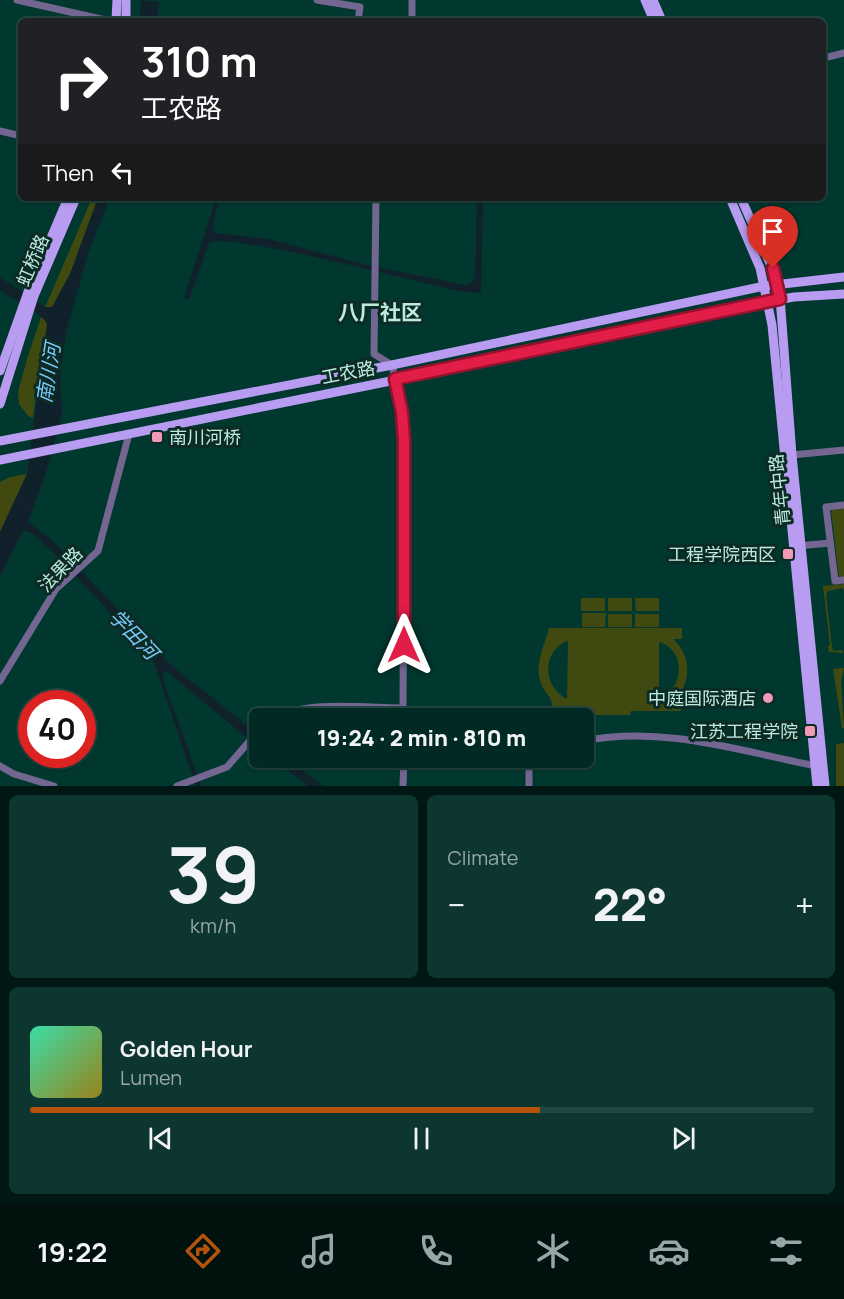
<!DOCTYPE html>
<html lang="en">
<head>
<meta charset="utf-8">
<style>
  body { margin:0; font-family:Manrope,"Noto Sans SC",sans-serif; background:#0e3630; color:#f1f3f6; height:100vh; display:flex; flex-direction:column; font-size:22px; white-space:nowrap }
  * { box-sizing:border-box; margin:0 }
  p { font-size:20px; color:#95a7a6 }
  .icon { flex:none; width:33px; height:33px; fill:none; stroke:currentColor; stroke-width:2; stroke-linecap:round; stroke-linejoin:round }
  .map { position:relative; height:786px; overflow:hidden }
  .drawer { display:flex; flex-direction:column; gap:9px; padding:9px; background:#001713; flex:1 }
  .drawer>* { flex:none }
  .top-card { position:absolute; left:18px; top:18px; width:808px; height:183px; border-radius:9px; box-shadow:0 2px 4px #0004,0 0 0 2px #224641; background:#202124; color:#fff; overflow:hidden }
  .speed { position:absolute; left:18px; top:690px; display:flex; gap:12px; font-size:30px; font-weight:700; text-align:center }
  .speed>* { display:grid; place-content:center; width:78px; height:78px; border-radius:50%; background:#002a23; box-shadow:0 2px 4px #0004,0 0 0 2px #224641; line-height:1 }
  .speed .limit { border:9px solid #d22; background:#fff; color:#111 }
  .pin { position:absolute; display:grid; place-items:center; width:51px; height:51px; color:#fff; margin:-62px -26px; border-radius:50% 50% 50% 0; rotate:-45deg; box-shadow:0 0 6px #0007 }
  .pin .icon { rotate:45deg }
  .me { position:absolute; width:66px; margin:-33px; rotate:0deg; stroke-linejoin:round; filter:drop-shadow(0 0 4px #0008) }
  .turn { display:flex; align-items:center; gap:21px; height:126px; padding:0 24px; font-size:27px }
  .turn .icon { width:78px; height:78px; stroke-width:2.5 }
  .turn b { display:block; font-size:42px; line-height:51px }
  .then { display:flex; align-items:center; height:57px; padding:0 24px; background:#0003; gap:12px; font-size:22px }
  .big { font-size:45px; font-weight:800; line-height:1.1 }
  .drawer .widget { flex:1; display:flex; flex-direction:column; justify-content:center; gap:9px; min-width:0; padding:0 21px; border-radius:9px; background:#0e3630 }
  .drawer .dial { align-items:center; gap:0 }
  .dial b { font-size:78px; line-height:1 }
  .song { display:flex; align-items:center; gap:18px }
  .cover { width:72px; height:72px; border-radius:9px; background:linear-gradient(135deg,hsl(160 70% 55%),hsl(50 70% 35%)) }
  .played { height:6px; border-radius:3px; background:linear-gradient(90deg,#b45309 65%,#224641 65%) }
  .keys { display:flex; justify-content:space-around; direction:ltr }
  .heat { display:flex; justify-content:space-between; align-items:center; font-size:33px; direction:ltr }
  .drawer .tiles { flex:1; display:grid; gap:9px; grid-template-columns:1fr 1fr }
  .widget:last-child { grid-column:span 2 }
  .trip { position:absolute; left:249px; top:708px; width:345px; height:60px; border-radius:9px; background:#002a23; box-shadow:0 2px 4px #0004,0 0 0 2px #224641; font-weight:800; line-height:60px; text-align:center }
  .menu { display:flex; height:96px; justify-content:space-around; align-items:center; background:#00110e; color:#95a7a6 }
  .menu .icon { width:42px; height:42px }
  .menu .selected { color:#b45309 }
  .menu b { font-size:27px; color:#f1f3f6 }
  .map>svg:first-child { display:block }
  .green { fill:#404a10; fill-rule:evenodd }
  .water { fill:#11212b }
  .lines { fill:none; stroke-linecap:round; stroke-linejoin:round }
  .minor { stroke:#736690; stroke-width:7 }
  .major { stroke:#b89cf1; stroke-width:9 }
  .route-casing { stroke:#92132f; stroke-width:15 }
  .route { stroke:#e11d48; stroke-width:10 }
  .poi-dot { fill:#f09ab6; stroke:#0c2b25; stroke-width:2 }
  .labels { text-anchor:middle; dominant-baseline:central; stroke-width:6; stroke-linejoin:round; paint-order:stroke }
  .street-label { font-size:18px; fill:#bdeadf; stroke:#0c2b25 }
  .poi-label { font-size:18px; fill:#bdeadf; stroke:#0c2b25; text-anchor:end }
  .water-label { font-size:20px; font-style:italic; fill:#7bc9fb; stroke:#0c2b25 }
  .quarter-label { font-size:21px; font-weight:bold; fill:#bdeadf; stroke:#0c2b25 }
</style>
</head>
<body>
<div class="map">
<svg width="844" height="786" viewBox="0 0 844 786">
  <rect width="100%" height="100%" fill="#00382f"/>
  <!-- green -->
  <g class="green">
    <path d="M92,198h6l-28,76 -14,26 -16,61 -7,57 -5,-2 -9,-12 -1,-12 9,-33 14,-42z"/>
    <path d="M27,474l-27,58v-50l10,-5z"/>
    <path d="M844,508v69l-5,1 -8,-69z"/>
    <path d="M844,584v8l-1,-4 -15,3 -2,3 6,54 2,3 8,-1 2,3 -15,-1 -1,-6 2,-1 -7,-59z"/>
    <rect x="581" y="598" width="24" height="13"/>
    <rect x="608" y="598" width="24" height="13"/>
    <path d="M635,598h24v13h-23z"/>
    <path d="M582,613h24l-1,14h-23z"/>
    <rect x="608" y="614" width="24" height="13"/>
    <rect x="635" y="614" width="24" height="13"/>
    <path d="M549,628h133v11h-9c20,18 18,45 0,64h8v8h-50l-1,4h-77c0,-24 -8,-17 -13,-35 -5,-15 5,-37 9,-52zM567,641l1,1 -1,57c-24,-12 -26,-47 0,-58zM659,642c28,8 25,47 0,58z"/>
    <path d="M844,668l-3,14 3,46h-2l-9,-59z"/>
    <path d="M844,743v43h-8v-42z"/>
  </g>
  <!-- water -->
  <g class="water">
    <path d="M141,0l18,2 -2,19h-17z"/>
    <path d="M98,198h12l-21,53 -22,78 -7,46 2,39 -15,56 -19,52 23,17 120,126 88,70v13l-94,-78 -3,6 39,110h-5l-44,-129 -101,-107 -20,-17 -8,-2 -23,46v-45l27,-58 20,-150c-3,-10 -36,-25 -47,-34v-13l44,30h8l18,-33z"/>
    <path d="M216,198h4l-7,25 2,10 53,6 100,26 97,20 6,-2 4,-6 2,-79h6l-2,95 -22,-2c-36,-7 -232,-60 -250,-48l-20,57 -5,-2z"/>
    <path d="M272,758h15l36,28h-15z"/>
  </g>
  <g class="lines">
    <!-- minor -->
    <g class="minor">
      <path d="M17,0l93,21"/>
      <path d="M317,0l43,7 -2,14"/>
      <path d="M412,21v-21"/>
      <path d="M824,58l20,-5"/>
      <path d="M0,131l21,5"/>
      <path d="M376,198l-2,156 18,11 10,47 2,29 -1,277"/>
      <path d="M792,455l52,-5"/>
      <path d="M844,505l-18,2 9,74 9,-1"/>
      <path d="M797,546l33,-3"/>
      <path d="M0,681l56,-92 42,-38 31,-117"/>
      <path d="M275,718c32,-18 91,-10 128,-10"/>
      <path d="M584,741c77,-16 156,10 232,25"/>
      <path d="M0,766l14,8 40,12"/>
      <path d="M177,786l50,-19 33,-38"/>
      <path d="M403,786l1,-28"/>
      <path d="M529,786v-28"/>
    </g>
    <!-- major -->
    <g class="major">
      <path d="M645,0l9,21"/>
      <path d="M653,0l9,21"/>
      <path d="M116,21l1,-21"/>
      <path d="M126,21v-21"/>
      <path d="M730,198l30,70 12,57 45,461"/>
      <path d="M741,198l38,86 13,171 33,331"/>
      <path d="M0,371l28,-79 40,-94"/>
      <path d="M0,404l34,-108 42,-98"/>
      <path d="M0,441l392,-76 373,-79 79,-9"/>
      <path d="M0,460l569,-115 185,-41 40,-7 50,-3"/>
    </g>
  </g>
  <g class="lines">
    <!-- route casing -->
    <g class="route-casing">
      <path id="route" d="M404,645v-204l-2,-29 -7,-33 385,-80 -7,-31"/>
    </g>
    <!-- route -->
    <use href="#route" class="route"/>
  </g>
  <!-- markers -->
  <g class="poi-dot">
    <rect x="151" y="431" width="12" height="12" rx="3"/>
    <rect x="782" y="548" width="12" height="12" rx="3"/>
    <circle cx="768" cy="698" r="6"/>
    <rect x="804" y="725" width="12" height="12" rx="3"/>
  </g>
  <g class="labels">
    <!-- street labels -->
    <g class="street-label">
      <text transform="translate(32 260) rotate(-67)">虹桥路</text>
      <text transform="translate(348 372) rotate(-11)">工农路</text>
      <text transform="translate(779 490) rotate(-96)">青年中路</text>
      <text transform="translate(60 569) rotate(-46)">法果路</text>
    </g>
    <!-- poi labels -->
    <g class="poi-label">
      <text x="169" y="437" text-anchor="start">南川河桥</text>
      <text x="776" y="554">工程学院西区</text>
      <text x="756" y="698">中庭国际酒店</text>
      <text x="798" y="731">江苏工程学院</text>
    </g>
    <!-- water labels -->
    <g class="water-label">
      <text transform="translate(48 373) rotate(-81)">南川河</text>
      <text transform="translate(134 634) rotate(46)">学田河</text>
    </g>
    <!-- quarter labels -->
    <g class="quarter-label">
      <text x="380" y="312">八厂社区</text>
    </g>
  </g>
</svg>
<div class="speed"><div class="limit">40</div></div>
<div class="pin" style="left:773px;top:268px;background:#d93025"><svg class="icon" aria-label="arrive" viewBox="0 0 24 24"><path d="M6 21V4h12l-3 4 3 4H6"/></svg></div>
<svg class="me" style="left:404px;top:645px" viewBox="-20 -20 40 40"><path d="M0-17L14 15 0 8-14 15z" fill="#e11d48" stroke="#fff" stroke-width="4"/></svg>
<div class="trip">19:24 · 2 min · 810 m</div>
<div class="top-card">
<div class="turn"><svg class="icon" aria-label="right" viewBox="0 0 24 24"><path d="M7 20v-9h11M14 6l5 5-5 5"/></svg><div><b>310 m</b>工农路</div></div>
<div class="then">Then<svg class="icon" aria-label="left" viewBox="0 0 24 24"><path d="M17 20v-9H6M10 6l-5 5 5 5"/></svg></div>
</div>
</div>
<section class="drawer">
<div class="tiles">
<div class="widget dial"><b>39</b><p>km/h</p></div>
<div class="widget"><p>Climate</p>
<div class="heat"><a>−</a><b class="big">22°</b><a>+</a></div>
</div>
<div class="widget">
<div class="song"><i class="cover"></i><div><b>Golden Hour</b><p>Lumen</p></div></div>
<div class="played"></div>
<div class="keys"><svg class="icon" aria-label="previous" viewBox="0 0 24 24"><path d="M18 5L8 12l10 7zM5 5v14"/></svg><svg class="icon" aria-label="pause" viewBox="0 0 24 24"><path d="M8 5v14M16 5v14"/></svg><svg class="icon" aria-label="next" viewBox="0 0 24 24"><path d="M6 5l10 7-10 7zM19 5v14"/></svg></div>
</div>
</div>
</section>
<nav class="menu">
<b>19:22</b>
<svg class="icon selected" aria-label="directions" viewBox="0 0 24 24"><path d="M12 3l9 9-9 9-9-9zM9 14v-3h6M13 9l2 2-2 2"/></svg>
<svg class="icon" aria-label="music" viewBox="0 0 24 24"><path d="M9 18V5l10-2v13"/><circle cx="6" cy="18" r="3"/><circle cx="16" cy="16" r="3"/></svg>
<svg class="icon" aria-label="phone" viewBox="0 0 24 24"><path d="M5 4h4l2 5-3 2q2 4 5 5l2-3 5 2v4C11 20 4 13 5 4z"/></svg>
<svg class="icon" aria-label="climate" viewBox="0 0 24 24"><path d="M12 3v18M4 7l16 10M4 17L20 7"/></svg>
<svg class="icon" aria-label="car" viewBox="0 0 24 24"><path d="M5 17H2v-5l4-1 3-4h7l3 4 3 1v5h-3M9 17h6M6 11h13"/><circle cx="7" cy="17" r="2"/><circle cx="17" cy="17" r="2"/></svg>
<svg class="icon" aria-label="filters" viewBox="0 0 24 24"><path d="M4 7h16M4 17h16"/><circle cx="9" cy="7" r="2"/><circle cx="15" cy="17" r="2"/></svg>
</nav>
</body>
</html>
